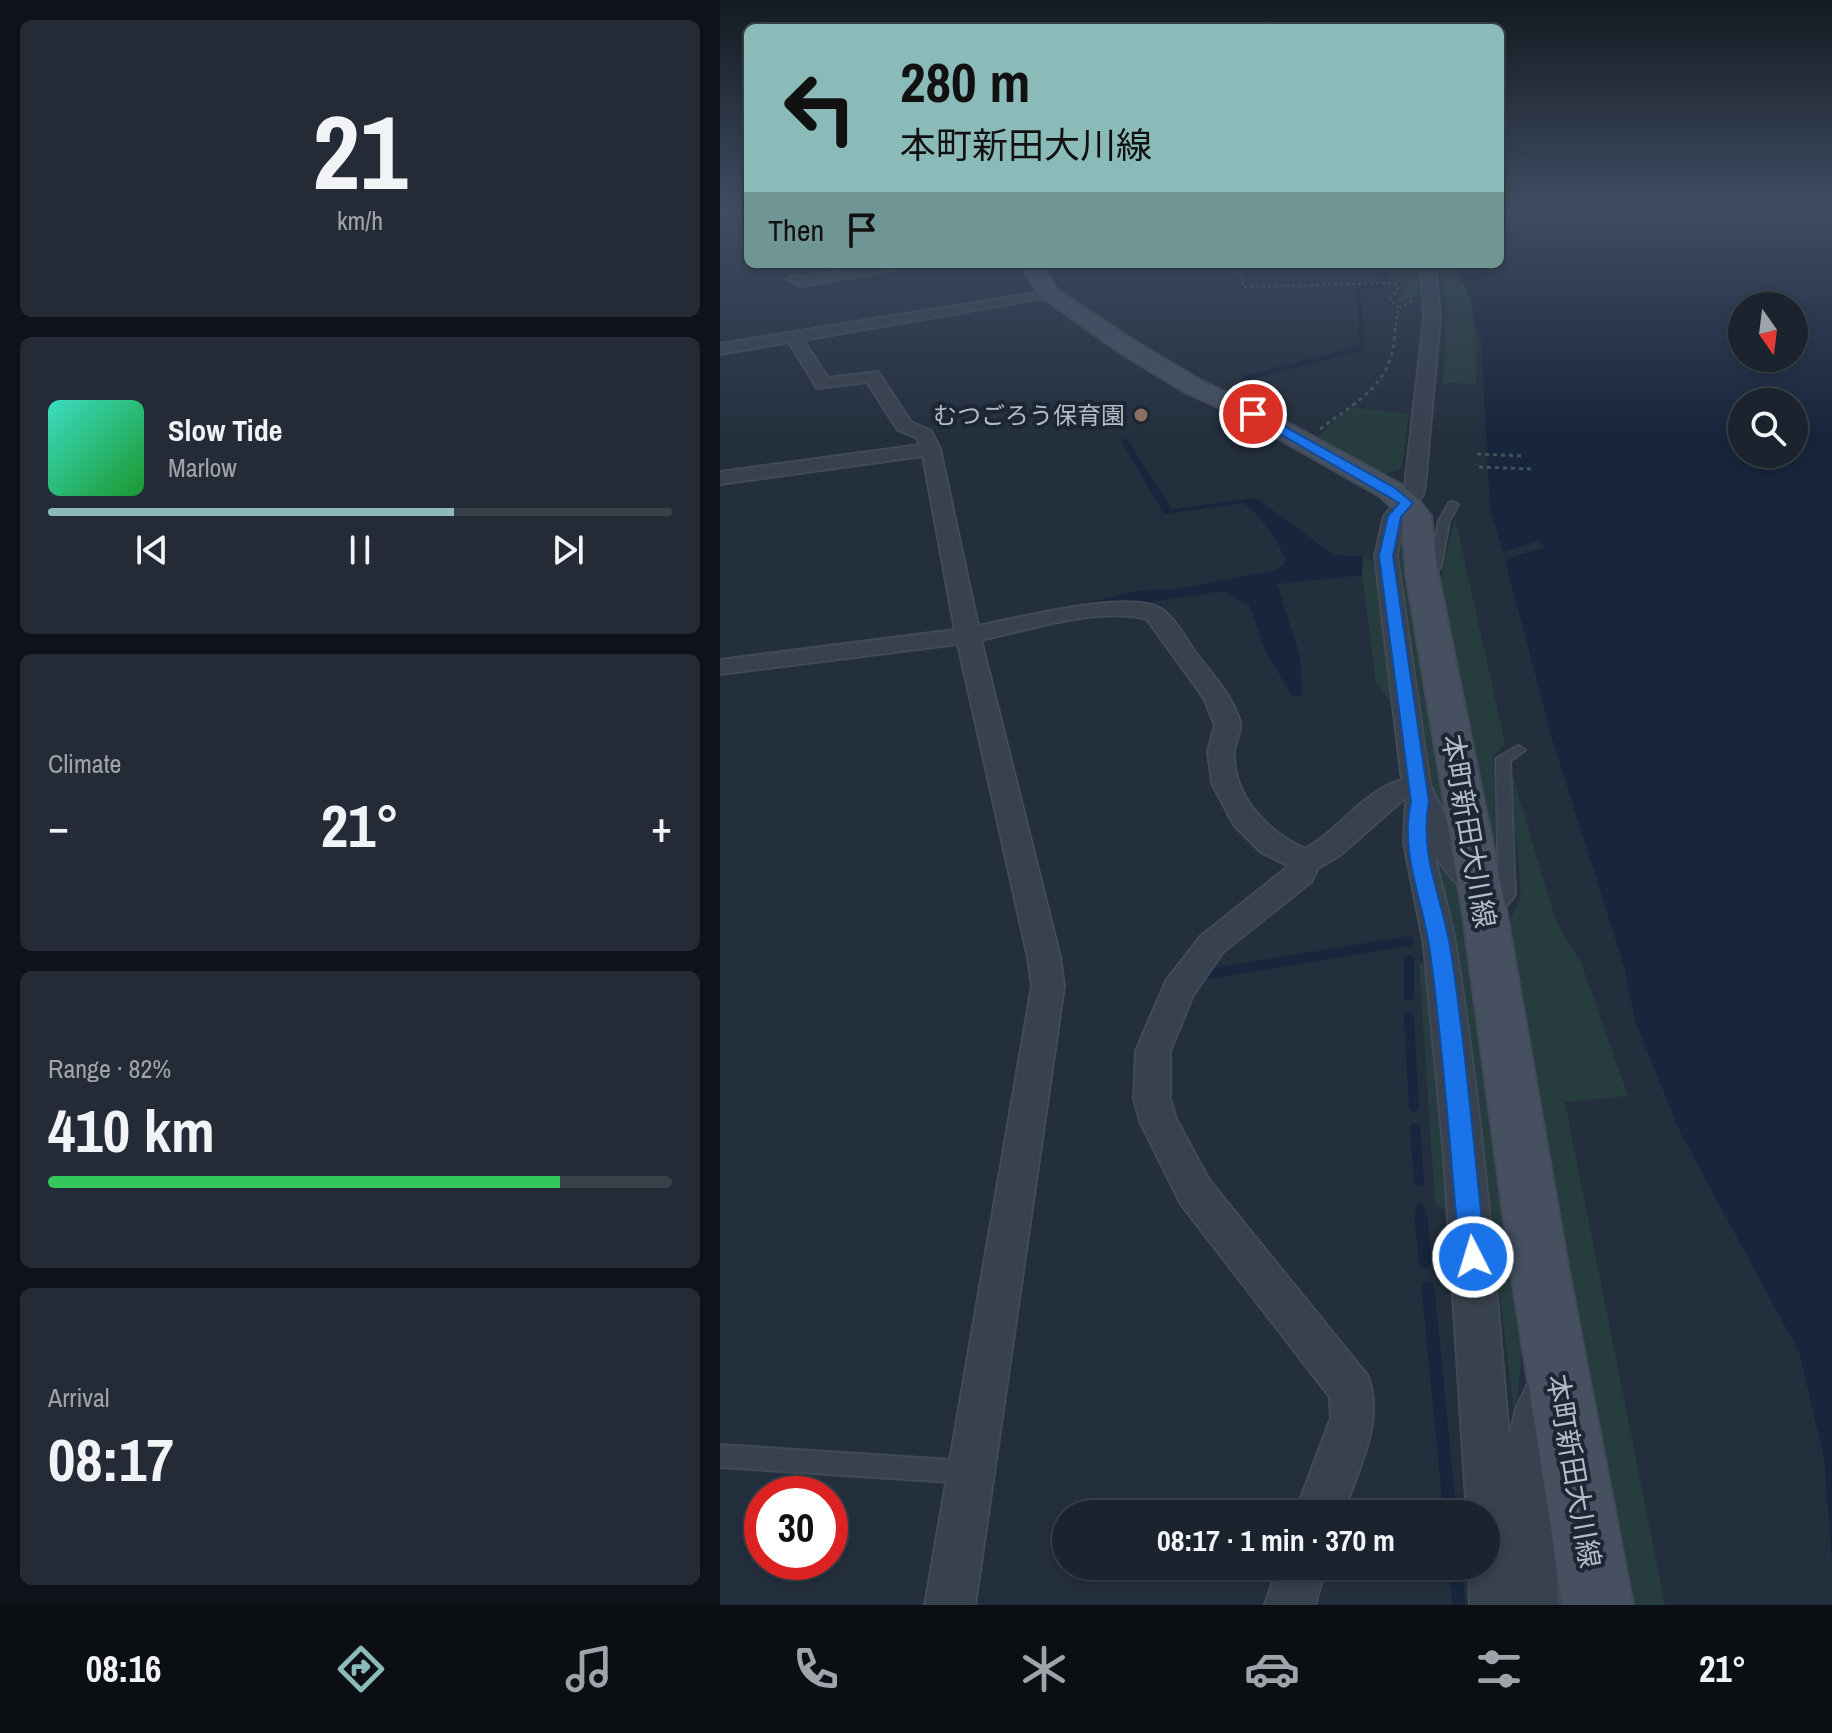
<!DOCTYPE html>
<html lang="en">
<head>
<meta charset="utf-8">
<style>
  body { margin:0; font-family:"Archivo Narrow","Noto Sans JP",sans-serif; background:#242b36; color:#f1f3f6; height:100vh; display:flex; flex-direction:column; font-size:30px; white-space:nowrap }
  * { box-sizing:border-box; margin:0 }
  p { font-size:26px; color:#a0a4aa }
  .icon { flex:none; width:44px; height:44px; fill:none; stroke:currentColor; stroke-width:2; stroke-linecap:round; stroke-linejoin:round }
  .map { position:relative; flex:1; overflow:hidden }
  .panel { display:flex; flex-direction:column; gap:20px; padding:20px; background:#0f1319; width:720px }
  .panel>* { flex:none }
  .guide { position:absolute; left:24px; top:24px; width:760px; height:244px; border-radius:12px; box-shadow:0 4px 12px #0003,0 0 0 2px #39404a; background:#8bbbb9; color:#111; overflow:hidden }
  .needle { width:52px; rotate:166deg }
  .fabs { position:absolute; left:1008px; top:292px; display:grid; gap:16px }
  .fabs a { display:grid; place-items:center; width:80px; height:80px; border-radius:50%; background:#1b232e; box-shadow:0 4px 12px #0003,0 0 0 2px #39404a; font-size:40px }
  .speed { position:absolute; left:24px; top:1476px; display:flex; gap:16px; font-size:40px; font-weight:700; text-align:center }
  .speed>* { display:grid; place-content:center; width:104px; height:104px; border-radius:50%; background:#1b232e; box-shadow:0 4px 12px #0003,0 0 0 2px #39404a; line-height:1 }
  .speed .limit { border:12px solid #d22; background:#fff; color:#111 }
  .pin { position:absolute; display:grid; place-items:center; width:68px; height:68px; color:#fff; margin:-34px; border:4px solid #fff; border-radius:50%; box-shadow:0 2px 8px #0007 }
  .me { position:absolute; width:88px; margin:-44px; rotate:355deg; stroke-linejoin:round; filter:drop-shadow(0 0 6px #0008) }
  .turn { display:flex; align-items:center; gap:28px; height:168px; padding:0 24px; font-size:36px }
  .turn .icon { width:104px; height:104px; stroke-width:2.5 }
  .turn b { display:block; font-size:56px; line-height:68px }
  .then { display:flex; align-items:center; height:76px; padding:0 24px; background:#0003; gap:16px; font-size:30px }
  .big { font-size:60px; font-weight:800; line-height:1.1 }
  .panel .card { flex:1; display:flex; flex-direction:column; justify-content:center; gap:12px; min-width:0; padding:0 28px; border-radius:12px; background:#242b36 }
  .panel .dial { align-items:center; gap:0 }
  .dial b { font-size:104px; line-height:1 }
  .song { display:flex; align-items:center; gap:24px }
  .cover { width:96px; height:96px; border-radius:12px; background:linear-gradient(135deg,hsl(170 70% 55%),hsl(130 70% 35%)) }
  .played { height:8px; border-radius:4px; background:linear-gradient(90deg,#8bbbb9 65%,#39404a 65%) }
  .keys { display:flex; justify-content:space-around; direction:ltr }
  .heat { display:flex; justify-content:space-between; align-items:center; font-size:44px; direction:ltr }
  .charge { height:12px; border-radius:6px; background:linear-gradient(90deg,#34c759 82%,#39404a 0) }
  .trip { position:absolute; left:332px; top:1500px; width:448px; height:80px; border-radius:40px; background:#1b232e; box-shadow:0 4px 12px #0003,0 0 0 2px #39404a; font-weight:800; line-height:80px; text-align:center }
  .dock { display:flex; height:128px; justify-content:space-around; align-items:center; background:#0b0e12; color:#a0a4aa }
  .dock .icon { width:56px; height:56px }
  .dock .on { color:#8bbbb9 }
  .dock b { font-size:36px; color:#f1f3f6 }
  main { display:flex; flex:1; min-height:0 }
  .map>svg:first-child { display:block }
  .green { fill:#263c3f }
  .water { fill:#17263c; fill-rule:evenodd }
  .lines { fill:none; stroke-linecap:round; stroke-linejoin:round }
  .stream-far3 { stroke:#17263c; stroke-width:4 }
  .stream-far2 { stroke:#17263c; stroke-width:5 }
  .stream-far1 { stroke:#17263c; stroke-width:10 }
  .stream { stroke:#17263c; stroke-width:13 }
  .lane-casing { stroke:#414a57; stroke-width:4 }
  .street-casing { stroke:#414a57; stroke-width:4 }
  .secondary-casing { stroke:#414a57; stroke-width:4 }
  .path-far1 { stroke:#3f5557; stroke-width:2; stroke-dasharray:3 3; stroke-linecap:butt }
  .path { stroke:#3f5557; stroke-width:3; stroke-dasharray:4 4; stroke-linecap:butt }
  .lane { fill:#38414e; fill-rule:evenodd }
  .street { fill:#38414e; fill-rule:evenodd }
  .secondary { fill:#465061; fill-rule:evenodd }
  .route { fill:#1a73e8; stroke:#114b97; stroke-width:2 }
  .education-dot { fill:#8d6e63; stroke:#1d2633; stroke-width:3 }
  .labels { text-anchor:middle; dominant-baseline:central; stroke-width:8; stroke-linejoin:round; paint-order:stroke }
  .far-poi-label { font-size:24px; fill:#b4bcc9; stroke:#1d2633; text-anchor:end }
  .street-label { font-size:28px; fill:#b4bcc9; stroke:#1d2633 }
</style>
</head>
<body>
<main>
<section class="panel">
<div class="card dial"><b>21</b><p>km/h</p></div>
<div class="card">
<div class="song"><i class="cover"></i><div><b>Slow Tide</b><p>Marlow</p></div></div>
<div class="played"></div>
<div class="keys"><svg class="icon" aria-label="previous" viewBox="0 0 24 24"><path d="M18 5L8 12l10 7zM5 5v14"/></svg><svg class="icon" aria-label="pause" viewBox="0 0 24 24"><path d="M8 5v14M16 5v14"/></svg><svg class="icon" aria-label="next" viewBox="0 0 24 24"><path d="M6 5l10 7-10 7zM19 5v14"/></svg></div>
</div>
<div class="card"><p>Climate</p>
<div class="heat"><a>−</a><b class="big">21°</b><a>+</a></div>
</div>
<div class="card"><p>Range · 82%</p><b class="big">410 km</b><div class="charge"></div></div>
<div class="card"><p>Arrival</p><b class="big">08:17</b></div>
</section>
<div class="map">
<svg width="1112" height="1605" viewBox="0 0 1112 1605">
  <rect width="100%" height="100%" fill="#242f3e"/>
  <!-- green -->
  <g class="green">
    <path d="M669,264h31l4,30 -27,10 9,-19 -16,-7z"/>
    <path d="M722,264h11l4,4c21,44 19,68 19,116l-33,-1 4,-66z"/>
    <path d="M631,407l58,7 -7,54 -23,8 -66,-35z"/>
    <path d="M684,517l56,335 -28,-50 -35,-248z"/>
    <path d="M735,518l50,226 -12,12 3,116 -57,-286z"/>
    <path d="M643,556l17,11 19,146 -23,-30 -14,-108z"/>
    <path d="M790,766l45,153 27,46 46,131 -63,6 100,503h-42l-121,-669 19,-38z"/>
    <path d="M709,826l39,78 55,437 -8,77 -62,-500 -22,-50z"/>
    <path d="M699,963l13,5 21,245 -18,-8z"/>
  </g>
  <!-- water -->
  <g class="water">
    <path d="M780,210h332v1351l-8,-103 -25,-106 -118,-218 -46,-113 -10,-51 -72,-228 -48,-182 41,-13 -9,-6 -34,11 -13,-43 -9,-172 -5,-6 -4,-31 -19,-36h47zM1074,306v52h-52v-52zM1022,402h52v52h-52z"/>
    <path d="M407,439l45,70 84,-11 78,57 29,1 -1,19 -85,9 23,72 2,39 -9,2 -28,-47 -16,-45 -26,-14 -104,16 -34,1 -1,-4 52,-13 41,-2 100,-19 9,-9c-10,-24 -23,-42 -42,-58l-80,11 -43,-74z"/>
  </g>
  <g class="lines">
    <!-- stream-far3 -->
    <g class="stream-far3">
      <path d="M664,264l1,15"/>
      <path d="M642,331l-4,-45 25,-1"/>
    </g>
    <!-- stream-far2 -->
    <path class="stream-far2" d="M526,378l117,-30 -2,-19"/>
    <!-- stream-far1 -->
    <g class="stream-far1">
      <path d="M689,960v36"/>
      <path d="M488,974l201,-33"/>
      <path d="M689,1017l5,90"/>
      <path d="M695,1128l4,53"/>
      <path d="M700,1209l1,11"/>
    </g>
    <!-- stream -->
    <g class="stream">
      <path d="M701,1218l4,44"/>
      <path d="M708,1288l22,226"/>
      <path d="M735,1566l4,39"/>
    </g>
    <!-- lane casing -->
    <g class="lane-casing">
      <g id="lane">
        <path d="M733,502l5,3 -9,16 -8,46 -14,9h-8v-4l12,-7 8,-44 10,-18z"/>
        <path d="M798,746l7,4 -15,11 5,134c-7,9 -17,22 -29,19l-3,-4 16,-17 -3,-134z"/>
        <path d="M0,1445l247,16 8,3 3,8 -3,8 -8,3 -247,-16z"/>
      </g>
    </g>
    <!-- street casing -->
    <g class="street-casing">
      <g id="street">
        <path d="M14,210h14v5l-28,6v-8z"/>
        <path d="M160,264h31l-7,4 -104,18 -13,-7 7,-4 8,2z"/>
        <path d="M701,264h14l5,54 -15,167 -2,10 -19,22 -7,39 33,229 33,67 29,31 -4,7c-26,8 -42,-17 -54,-37 6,30 16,59 21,89 27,164 40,331 54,496l7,-29 18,-38 15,-7 15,7 7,15c-31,73 -18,142 -12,219h-89l-1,-39h17v-52h-19l-23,-359 -20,-210 -20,-102 2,-46 -66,58 -22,13 -7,14 -88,70 -30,43 -23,56v48l6,20 33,61 158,195c19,45 -10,95 -24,139h-48l36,-96 -1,-21 -149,-193 -41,-83 -6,-22 2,-48 30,-70 35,-45 88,-70 -28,-14 -27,-27 -22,-42 -4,-31 7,-27 -11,-27 -57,-79c-48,-13 -118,11 -166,21l79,317 4,29 -89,619h-50l107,-619 -4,-29 -70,-313 -238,30v-14l235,-30 -32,-174 -203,28v-12l200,-27 -3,-7 -19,-8 -31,-48 -50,6 -28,-46 -69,12v-10l334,-54 2,3 -7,4 -246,43 25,38 50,-6 33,50 20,9 9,18 38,177c37,-7 157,-39 186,-15 13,10 23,30 33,44 16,20 35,41 43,67 2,9 -5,19 -6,29 -2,46 34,81 71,98 35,-19 58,-58 97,-69l-27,-224 9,-40 19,-22 2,-9 19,-167z"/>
        <path d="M558,1566h48l-11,39h-50z"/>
      </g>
    </g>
    <!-- secondary casing -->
    <g class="secondary-casing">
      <path id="secondary" d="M303,264h20l13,25 78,52 69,41 59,27 138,75 16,13 15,19 7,58 69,341 62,357 64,333h-70l-52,-333 -48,-357 -57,-341 -4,-57 -22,-21 -136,-77 -59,-27 -67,-41 -76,-54 -16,-22z"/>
    </g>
    <!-- path-far1 -->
    <g class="path-far1">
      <path d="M10,232l18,14"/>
      <path d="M518,264l6,23 151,-4 3,4 -8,13 8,7"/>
      <path d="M675,331l3,-23 14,-7"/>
    </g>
    <!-- path -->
    <g class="path">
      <path d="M600,429c40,-30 74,-45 75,-100"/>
      <path d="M757,454l48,2"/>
      <path d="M759,467l52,2"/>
    </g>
    <!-- lane -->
    <use href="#lane" class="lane"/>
    <!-- street -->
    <use href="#street" class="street"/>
    <!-- secondary -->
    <use href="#secondary" class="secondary"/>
  </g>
  <!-- sky -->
  <linearGradient id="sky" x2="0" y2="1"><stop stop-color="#141a22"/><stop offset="0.48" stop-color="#3f4d63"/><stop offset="1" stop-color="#3f4d63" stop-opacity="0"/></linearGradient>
  <rect width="1112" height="435" fill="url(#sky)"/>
  <!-- route -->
  <path class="route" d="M529,411h8l138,77 18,15 -12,14 -8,39 36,246c-11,51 15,101 22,150 16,101 23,204 35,305l-4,9 -9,3 -9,-3 -4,-9c-10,-101 -16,-204 -30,-305 -6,-49 -31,-99 -19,-150l-32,-246 9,-40 11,-13 -150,-87z"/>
  <!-- markers -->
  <circle class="education-dot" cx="421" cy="415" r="8"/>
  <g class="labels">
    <!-- far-poi labels -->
    <g class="far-poi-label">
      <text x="405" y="415">むつごろう保育園</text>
    </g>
    <!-- street labels -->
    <g class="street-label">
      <text transform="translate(749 831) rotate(80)">本町新田大川線</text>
      <text transform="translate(854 1471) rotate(80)">本町新田大川線</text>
    </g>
  </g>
</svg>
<div class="fabs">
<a><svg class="needle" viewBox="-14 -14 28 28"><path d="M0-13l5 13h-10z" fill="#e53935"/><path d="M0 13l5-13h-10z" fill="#a0a4aa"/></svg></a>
<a><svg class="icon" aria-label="search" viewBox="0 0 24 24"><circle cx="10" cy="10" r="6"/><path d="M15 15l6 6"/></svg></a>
</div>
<div class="speed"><div class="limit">30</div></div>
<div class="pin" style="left:533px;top:414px;background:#d93025"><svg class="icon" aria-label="arrive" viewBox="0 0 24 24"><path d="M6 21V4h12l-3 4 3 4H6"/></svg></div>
<svg class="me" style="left:753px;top:1257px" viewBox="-20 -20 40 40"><circle r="17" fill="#1a73e8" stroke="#fff" stroke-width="3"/><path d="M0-11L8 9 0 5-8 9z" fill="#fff"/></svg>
<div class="trip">08:17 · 1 min · 370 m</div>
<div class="guide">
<div class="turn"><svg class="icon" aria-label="left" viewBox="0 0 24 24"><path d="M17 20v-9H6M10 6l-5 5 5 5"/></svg><div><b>280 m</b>本町新田大川線</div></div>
<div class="then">Then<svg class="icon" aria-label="arrive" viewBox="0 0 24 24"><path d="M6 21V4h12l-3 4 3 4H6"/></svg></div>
</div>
</div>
</main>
<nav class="dock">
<b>08:16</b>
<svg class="icon on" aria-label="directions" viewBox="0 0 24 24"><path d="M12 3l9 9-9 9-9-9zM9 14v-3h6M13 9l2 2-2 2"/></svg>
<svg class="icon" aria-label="music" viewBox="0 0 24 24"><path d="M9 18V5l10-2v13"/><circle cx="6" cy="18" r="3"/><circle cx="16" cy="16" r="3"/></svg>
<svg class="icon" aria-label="phone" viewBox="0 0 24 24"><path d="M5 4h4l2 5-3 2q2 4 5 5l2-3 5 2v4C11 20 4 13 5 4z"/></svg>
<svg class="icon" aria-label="climate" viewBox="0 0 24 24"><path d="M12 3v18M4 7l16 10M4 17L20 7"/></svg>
<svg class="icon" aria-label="car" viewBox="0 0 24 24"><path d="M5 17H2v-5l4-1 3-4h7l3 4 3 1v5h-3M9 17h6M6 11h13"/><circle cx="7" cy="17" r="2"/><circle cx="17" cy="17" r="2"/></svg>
<svg class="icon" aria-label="filters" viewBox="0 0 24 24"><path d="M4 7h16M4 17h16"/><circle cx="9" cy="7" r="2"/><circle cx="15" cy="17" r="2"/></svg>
<b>21°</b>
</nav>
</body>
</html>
